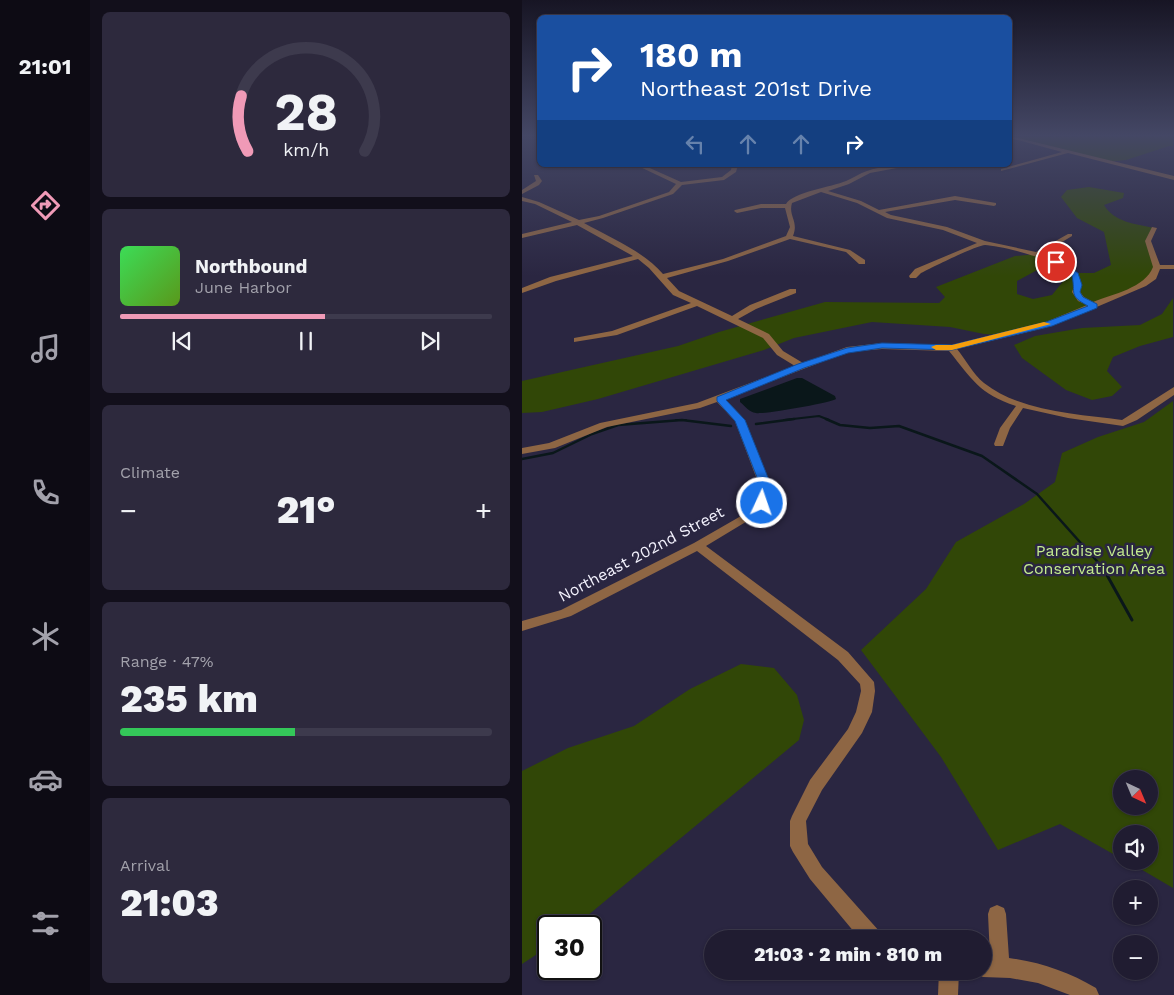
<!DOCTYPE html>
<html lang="en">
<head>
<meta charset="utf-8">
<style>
  body { margin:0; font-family:"Work Sans",sans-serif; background:#2d293d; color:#f1f3f6; height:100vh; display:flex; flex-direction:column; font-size:19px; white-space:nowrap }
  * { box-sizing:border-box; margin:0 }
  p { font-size:16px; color:#a2a1ab }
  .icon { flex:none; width:28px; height:28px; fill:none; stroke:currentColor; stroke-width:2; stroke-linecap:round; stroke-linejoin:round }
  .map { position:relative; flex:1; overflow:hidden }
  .details { display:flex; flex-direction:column; gap:12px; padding:12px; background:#120f1b; width:432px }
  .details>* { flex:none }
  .top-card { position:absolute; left:15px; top:15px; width:475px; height:152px; border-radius:8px; box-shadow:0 1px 4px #0004,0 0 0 1px #3d3a4d; background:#1a4fa0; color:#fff; overflow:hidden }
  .needle { width:32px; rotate:136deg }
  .buttons { position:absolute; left:591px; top:770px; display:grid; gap:10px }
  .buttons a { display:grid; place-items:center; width:45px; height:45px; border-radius:50%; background:#201c31; box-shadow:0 1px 4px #0004,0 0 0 1px #3d3a4d; font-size:25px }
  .speed { position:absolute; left:15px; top:915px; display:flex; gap:10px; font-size:25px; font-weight:700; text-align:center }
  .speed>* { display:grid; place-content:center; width:65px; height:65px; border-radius:50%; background:#201c31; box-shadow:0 1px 4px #0004,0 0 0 1px #3d3a4d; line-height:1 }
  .speed .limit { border:2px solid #111; border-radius:8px; background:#fff; color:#111 }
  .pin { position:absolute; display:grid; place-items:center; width:42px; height:42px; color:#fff; margin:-21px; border:2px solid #fff; border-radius:50%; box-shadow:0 1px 5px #0007 }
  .me { position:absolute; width:55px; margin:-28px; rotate:3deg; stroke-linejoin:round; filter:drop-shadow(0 0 4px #0008) }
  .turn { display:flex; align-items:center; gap:18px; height:105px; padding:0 20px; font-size:22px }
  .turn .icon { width:65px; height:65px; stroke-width:2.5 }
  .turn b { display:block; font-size:35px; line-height:42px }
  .lanes { display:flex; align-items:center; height:48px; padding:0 20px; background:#0003; justify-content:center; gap:25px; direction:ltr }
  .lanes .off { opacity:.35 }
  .big { font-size:38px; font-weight:800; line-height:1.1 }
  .details .card { flex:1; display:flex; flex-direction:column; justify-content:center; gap:8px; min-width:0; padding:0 18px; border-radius:8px; background:#2d293d }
  .details .dial { align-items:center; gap:0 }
  .dial svg { height:130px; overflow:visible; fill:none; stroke:#3d3a4d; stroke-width:7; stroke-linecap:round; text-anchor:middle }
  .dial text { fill:#f1f3f6; stroke:none }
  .song { display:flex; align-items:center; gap:15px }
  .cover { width:60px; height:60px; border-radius:8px; background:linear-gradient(135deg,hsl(130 70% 55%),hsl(90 70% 35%)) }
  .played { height:5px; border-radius:2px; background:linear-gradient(90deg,#f09ab7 55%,#3d3a4d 55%) }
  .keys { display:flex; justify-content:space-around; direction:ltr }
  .heat { display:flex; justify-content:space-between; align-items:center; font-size:28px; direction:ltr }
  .charge { height:8px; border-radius:4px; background:linear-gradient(90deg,#34c759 47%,#3d3a4d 0) }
  .trip { position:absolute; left:182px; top:930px; width:288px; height:50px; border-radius:25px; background:#201c31; box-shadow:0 1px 4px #0004,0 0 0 1px #3d3a4d; font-weight:800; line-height:50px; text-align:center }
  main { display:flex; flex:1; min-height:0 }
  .menu { display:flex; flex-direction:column; width:90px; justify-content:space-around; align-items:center; background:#0d0b14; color:#a2a1ab }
  .menu .icon { width:35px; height:35px }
  .menu .on { color:#f09ab7 }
  .menu b { font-size:22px; color:#f1f3f6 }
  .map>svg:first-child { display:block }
  .green { fill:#314707; fill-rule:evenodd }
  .water { fill:#0a171a }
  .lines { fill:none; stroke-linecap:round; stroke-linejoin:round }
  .stream-far2 { stroke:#0a171a; stroke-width:2 }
  .stream-far1 { stroke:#0a171a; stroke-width:2.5 }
  .stream { stroke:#0a171a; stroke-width:3 }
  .minor { fill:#8e6644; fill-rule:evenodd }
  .route { fill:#1a73e8; stroke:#114b97 }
  .slow { fill:#f59e0b }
  .labels { text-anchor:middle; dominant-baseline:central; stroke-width:5; stroke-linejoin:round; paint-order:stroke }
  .park-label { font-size:16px; fill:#c4ec8f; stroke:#2a2641 }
  .street-label { font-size:16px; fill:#f3f2fd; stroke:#2a2641 }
</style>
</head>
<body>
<main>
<nav class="menu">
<b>21:01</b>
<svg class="icon on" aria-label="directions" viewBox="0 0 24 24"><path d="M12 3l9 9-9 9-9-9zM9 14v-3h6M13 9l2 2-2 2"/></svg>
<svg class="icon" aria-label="music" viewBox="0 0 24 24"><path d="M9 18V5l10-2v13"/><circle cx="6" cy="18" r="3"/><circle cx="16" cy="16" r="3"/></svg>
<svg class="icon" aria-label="phone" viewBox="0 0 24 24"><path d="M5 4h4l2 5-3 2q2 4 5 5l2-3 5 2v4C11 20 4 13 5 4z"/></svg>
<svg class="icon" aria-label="climate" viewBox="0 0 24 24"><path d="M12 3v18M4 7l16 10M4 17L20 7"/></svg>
<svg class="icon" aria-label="car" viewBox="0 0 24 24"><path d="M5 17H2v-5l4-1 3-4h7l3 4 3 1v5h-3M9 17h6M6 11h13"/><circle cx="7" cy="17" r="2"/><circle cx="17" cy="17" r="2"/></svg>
<svg class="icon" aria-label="filters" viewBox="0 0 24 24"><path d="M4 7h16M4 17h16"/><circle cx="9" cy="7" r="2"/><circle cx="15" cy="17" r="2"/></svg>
</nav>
<section class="details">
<div class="card dial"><svg viewBox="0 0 100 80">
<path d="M14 69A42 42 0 1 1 86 69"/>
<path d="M14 69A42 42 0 0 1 10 35" stroke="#f09ab7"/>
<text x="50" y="56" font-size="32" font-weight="700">28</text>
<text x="50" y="72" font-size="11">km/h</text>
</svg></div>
<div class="card">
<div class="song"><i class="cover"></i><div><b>Northbound</b><p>June Harbor</p></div></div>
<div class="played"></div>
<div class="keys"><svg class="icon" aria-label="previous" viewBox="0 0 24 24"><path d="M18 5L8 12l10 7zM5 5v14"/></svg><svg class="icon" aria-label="pause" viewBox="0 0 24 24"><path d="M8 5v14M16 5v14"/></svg><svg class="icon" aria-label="next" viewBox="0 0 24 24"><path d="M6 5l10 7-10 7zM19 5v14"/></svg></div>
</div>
<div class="card"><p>Climate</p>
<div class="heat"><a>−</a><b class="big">21°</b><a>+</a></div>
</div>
<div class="card"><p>Range · 47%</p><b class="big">235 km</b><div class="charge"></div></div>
<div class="card"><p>Arrival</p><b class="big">21:03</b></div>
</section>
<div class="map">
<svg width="652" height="995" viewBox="0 0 652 995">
  <rect width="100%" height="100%" fill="#2a2641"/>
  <!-- green -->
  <g class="green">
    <path d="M651,136v10h-4l-43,14 -18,2 -98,-25z"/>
    <path d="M567,187l35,6 -1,5 -19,7c10,17 31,19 50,23l-6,12 9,27 -14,17 -94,40 -46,11 -19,-1 -34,-7 -78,-5 -78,16 -30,12 -166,49 -56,13 -20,1v-32l156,-35 41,-14 106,-30 114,1 6,-6 -9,-10 79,-31 22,-2 18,10 -14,4 -24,13v13l16,5 19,-4 18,-22h24l17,-8 -7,-33 -27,-14 -16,-21 6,-7z"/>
    <path d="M651,298v39l-33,9 -27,11 -6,14 15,16 -10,9 -20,4 -26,-10 -44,-32 -8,-13 21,-9 47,-8 58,-3 22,-11z"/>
    <path d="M651,401v487l-46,-27h23v-27h-28v25l-62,-35 -62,26 -57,-93 -80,-107 65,-61 30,-47 68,-38 31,-22 7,-29 36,-16 46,-15zM600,779h28v27h-28z"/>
    <path d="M219,664l33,4 23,27 7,25 -5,20 -224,186h-27v21l-26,17v-193l46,-23 66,-22 56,-37z"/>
  </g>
  <!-- water -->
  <path class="water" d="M275,378h5l33,18 1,3c-6,4 -75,16 -80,14 -7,-1 -11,-7 -16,-11v-3z"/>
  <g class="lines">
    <!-- stream-far2 -->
    <g class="stream-far2">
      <path d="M154,420h10"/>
      <path d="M262,420l35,-4 10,4"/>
    </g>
    <!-- stream-far1 -->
    <g class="stream-far1">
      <path d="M304,419l14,6 30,3 29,-2 83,30 55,38 67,75"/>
      <path d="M234,424l38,-5"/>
      <path d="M0,459l31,-6 39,-19 26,-9 64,-5 49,6"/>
    </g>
    <!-- stream -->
    <path class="stream" d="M581,568l29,52"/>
    <!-- minor -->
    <g class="minor">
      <path d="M488,136l164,40v4l-106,-27 -67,18v-2l61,-17 -52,-14z"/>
      <path d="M114,165h7l38,17 41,-5 9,-7 1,-5h6l-2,7 -12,8 -42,5 -9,9 -70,24 -19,5c27,15 59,28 79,51l60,-15 63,-23 4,-9 -5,-19h-24l-24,5 -3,-2 1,-1 26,-6h25c7,-12 46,-17 60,-23 7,-3 14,-8 21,-10 14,-5 31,-6 46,-6l-43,8 -21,11 -21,7 33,10 18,9 76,-14 41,7v2l-2,1 -39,-6 -70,12 6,3 56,12 38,14 51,11 32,-18h4v2l-30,18c17,7 44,16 38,38l4,5 9,5c20,-8 52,-14 60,-35l-8,-26 7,-14 5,1 -6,13 9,24h14v4h-14l-4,10 -10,7 -94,40 -95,23c9,11 16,25 27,34 37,29 93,31 138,37l52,-33v8l-37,25 -14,6 -55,-8 -45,-10 -13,20 -7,18h-8l-1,-2 6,-16 16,-22c-37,-12 -44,-27 -67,-55l-67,-2 -34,3 -123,47 20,21 26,65 -5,20 -17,15 -43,26 142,106 26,30 1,9 -3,21 -10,21 -40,57 -16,31 2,23 14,23 58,65 2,7h-22l-50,-60 -17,-27 -3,-6v-25l2,-5 18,-36 38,-51 8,-17 5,-21 -1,-7 -22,-24 -141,-109 -126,65 -49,15v-10l39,-11 133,-67 47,-27 16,-14 2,-17 -24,-64 -18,-19 -17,6 -93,19 -52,21 -33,6v-6l27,-5 51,-20 97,-20 98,-37 -18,-11 -14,-17 -66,-32 -80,29 -43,7v-4l38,-7 79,-28 -18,-8 -24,-27 -11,-9 -82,22 -34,12v-5l28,-11 83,-21 -56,-31 -55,13v-4l50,-12 -37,-18 -13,-3v-4l17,5 40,18 20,-4 70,-24 7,-8zM299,192l36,11 30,15 56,12 34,13 -62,26 -6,7 1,2h6l5,-5c10,-5 56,-28 64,-28 18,1 78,16 87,32 3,5 2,10 0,15l6,9 9,4 -41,17 -94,23 -70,-2 -35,4 -44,16 -20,-12 -14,-17 -31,-15 18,-10 40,-16v-4h-6l-40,16 -18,11 -53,-25 -12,-13 61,-17 62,-22 56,13 13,12h6v-4l-15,-10 -57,-14c6,-15 -5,-20 -1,-33z"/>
      <path d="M12,175h4l4,6 -3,4 -17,9v-4l14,-9z"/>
      <path d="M475,905l7,3 2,6 3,44c31,4 60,14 87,30l3,7h-29l-32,-12 -28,-5 -27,-1 -7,-3 -1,-3h8v-14h7l-2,-43 2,-6z"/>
      <path d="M417,971h20l-1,24h-20z"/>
    </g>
  </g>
  <!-- sky -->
  <linearGradient id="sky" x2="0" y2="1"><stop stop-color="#171524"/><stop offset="0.49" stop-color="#444765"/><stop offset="1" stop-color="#444765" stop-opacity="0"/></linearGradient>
  <rect width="652" height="276" fill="url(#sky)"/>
  <!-- route -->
  <path class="route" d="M534,259l22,14 4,12 -2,7 3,5 14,7v4l-45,18 -100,24 -70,-2 -34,5 -44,15 -78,32 19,20 26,65 -4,18 -1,2h-9l-1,-2 4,-18 -25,-64 -18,-20v-4l81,-33 49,-16 35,-5 70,2 94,-23 42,-16c-20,-11 -12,-12 -16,-30l-19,-13v-3z"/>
  <!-- slow -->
  <path class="slow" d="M522,322l7,2 -99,26h-16l-5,-3 5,-2h16z"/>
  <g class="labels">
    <!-- park labels -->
    <g class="park-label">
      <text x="572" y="550">Paradise Valley<tspan x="572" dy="18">Conservation Area</tspan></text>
    </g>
    <!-- street labels -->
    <g class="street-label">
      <text transform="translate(119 554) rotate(-28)">Northeast 202nd Street</text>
    </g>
  </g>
</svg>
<div class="buttons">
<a><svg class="needle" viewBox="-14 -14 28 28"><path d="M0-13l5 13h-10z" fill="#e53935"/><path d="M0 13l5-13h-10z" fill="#a2a1ab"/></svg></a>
<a><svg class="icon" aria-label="sound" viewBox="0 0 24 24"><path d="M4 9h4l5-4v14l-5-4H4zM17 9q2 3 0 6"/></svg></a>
<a>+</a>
<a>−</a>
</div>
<div class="speed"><div class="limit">30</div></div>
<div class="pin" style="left:534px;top:262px;background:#d93025"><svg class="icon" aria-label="arrive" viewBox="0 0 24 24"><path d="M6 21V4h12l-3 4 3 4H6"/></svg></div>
<svg class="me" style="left:240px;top:503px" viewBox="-20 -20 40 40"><circle r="17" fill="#1a73e8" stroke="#fff" stroke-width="3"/><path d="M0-11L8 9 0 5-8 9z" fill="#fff"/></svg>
<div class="trip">21:03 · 2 min · 810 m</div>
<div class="top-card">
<div class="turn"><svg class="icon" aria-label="right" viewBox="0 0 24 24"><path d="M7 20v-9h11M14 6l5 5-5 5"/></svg><div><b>180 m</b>Northeast 201st Drive</div></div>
<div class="lanes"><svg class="icon off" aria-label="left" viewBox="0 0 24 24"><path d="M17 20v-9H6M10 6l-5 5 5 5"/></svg><svg class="icon off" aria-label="ahead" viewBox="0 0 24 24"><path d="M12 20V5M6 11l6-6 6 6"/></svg><svg class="icon off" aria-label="ahead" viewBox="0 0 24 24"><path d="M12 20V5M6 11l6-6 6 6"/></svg><svg class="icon" aria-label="right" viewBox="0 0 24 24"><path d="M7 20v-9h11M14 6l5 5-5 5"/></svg></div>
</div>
</div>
</main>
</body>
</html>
